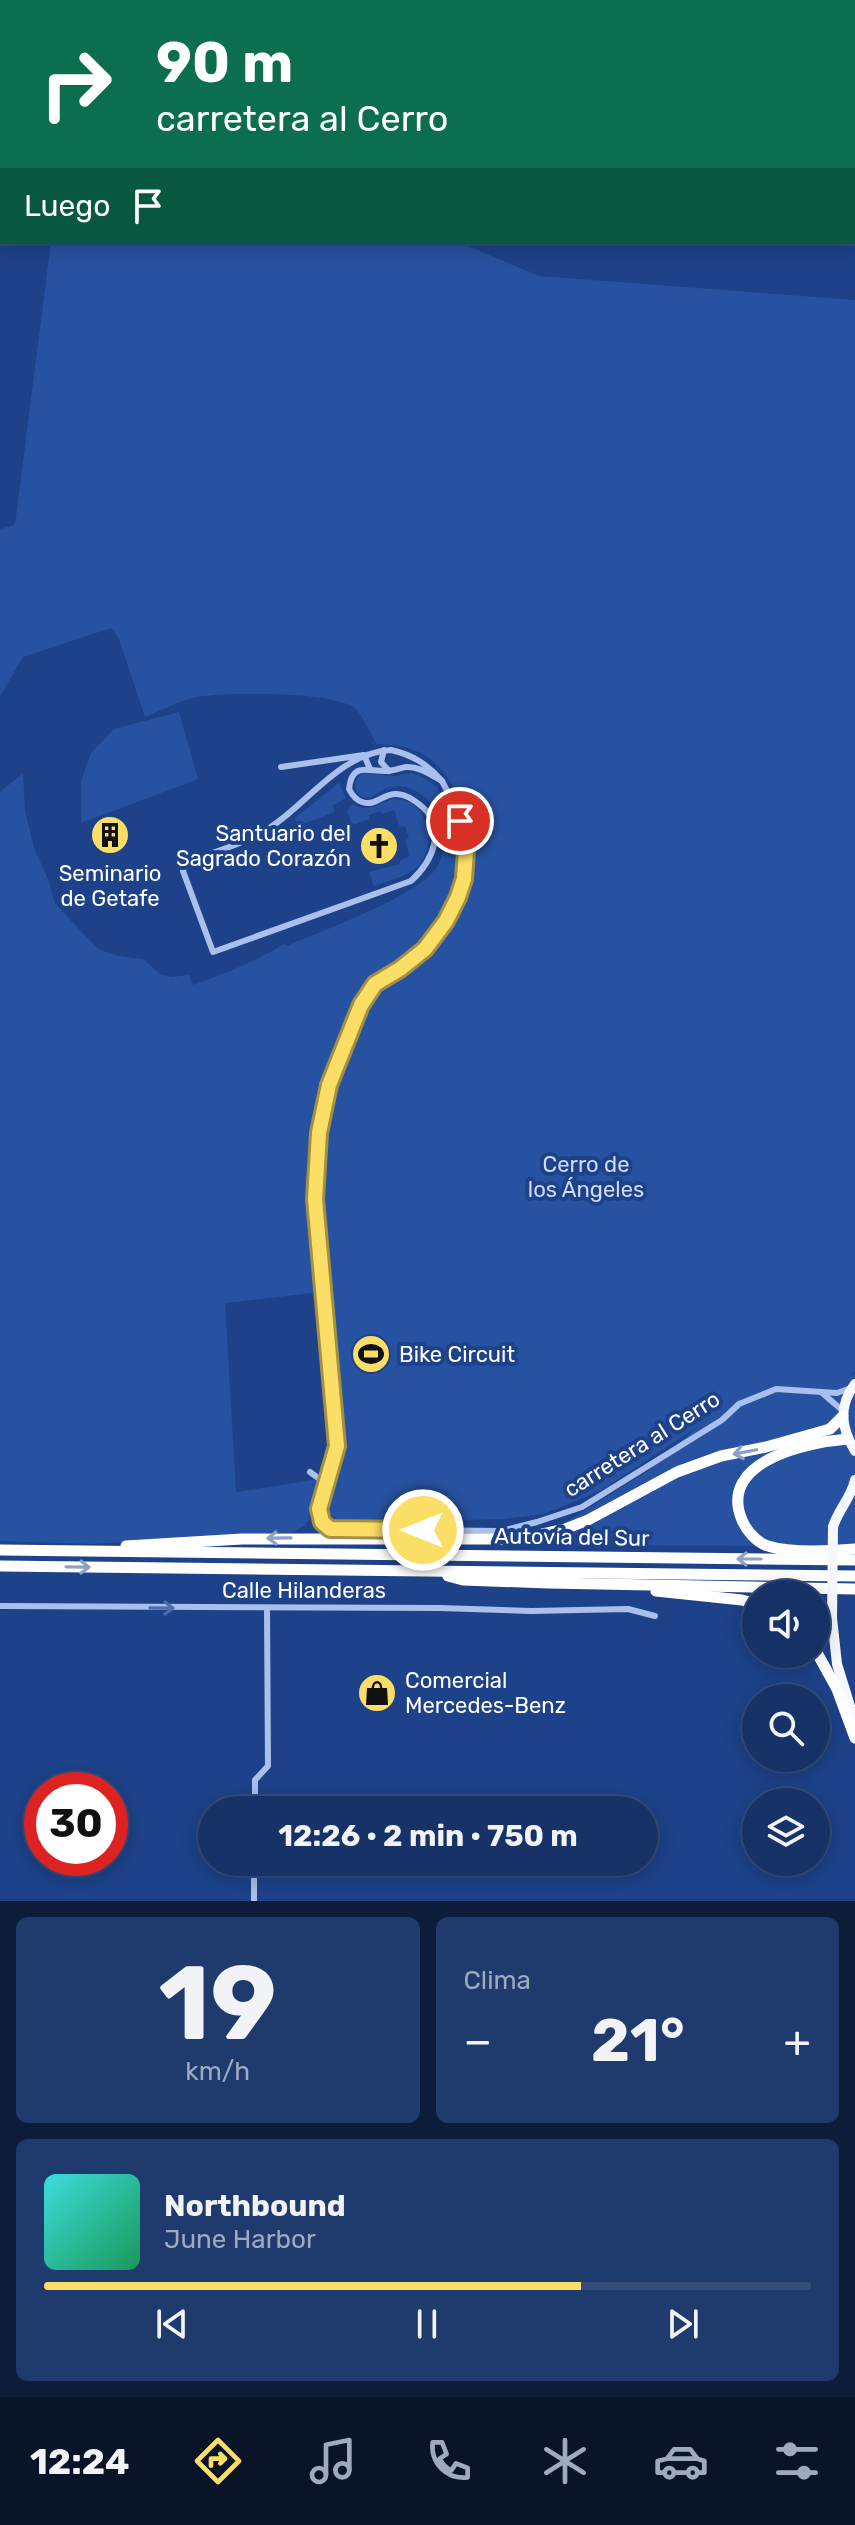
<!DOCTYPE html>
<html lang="es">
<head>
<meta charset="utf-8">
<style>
  body { margin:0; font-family:Rubik,sans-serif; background:#1f3a6d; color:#f1f3f6; height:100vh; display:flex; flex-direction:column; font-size:30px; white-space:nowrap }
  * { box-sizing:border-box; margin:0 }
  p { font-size:26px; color:#9eaac0 }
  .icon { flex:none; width:44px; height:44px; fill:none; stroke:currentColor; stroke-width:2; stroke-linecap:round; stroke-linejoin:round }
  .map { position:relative; height:1901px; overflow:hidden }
  .details { display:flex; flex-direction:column; gap:16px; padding:16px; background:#0c1c39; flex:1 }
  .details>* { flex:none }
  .top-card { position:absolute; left:0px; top:0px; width:856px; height:244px; box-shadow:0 4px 20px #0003,0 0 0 2px #354d7b; background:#0b6e4f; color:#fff; overflow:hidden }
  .buttons { position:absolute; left:742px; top:1580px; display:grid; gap:16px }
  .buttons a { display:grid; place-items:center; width:88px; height:88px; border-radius:50%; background:#163267; box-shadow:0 4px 20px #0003,0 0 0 2px #354d7b; font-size:40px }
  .speed { position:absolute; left:24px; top:1772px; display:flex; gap:16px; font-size:40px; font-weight:700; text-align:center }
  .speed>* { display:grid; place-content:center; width:104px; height:104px; border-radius:50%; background:#163267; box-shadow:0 4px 20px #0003,0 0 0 2px #354d7b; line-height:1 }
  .speed .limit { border:12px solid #d22; background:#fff; color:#111 }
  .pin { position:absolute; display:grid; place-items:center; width:68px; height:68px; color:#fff; margin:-34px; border:4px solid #fff; border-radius:50%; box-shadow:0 2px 8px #0007 }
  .me { position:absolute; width:88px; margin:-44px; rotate:270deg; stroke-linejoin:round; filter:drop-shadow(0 0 6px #0008) }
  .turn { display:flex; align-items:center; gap:28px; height:168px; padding:0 24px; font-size:36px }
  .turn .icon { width:104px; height:104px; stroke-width:2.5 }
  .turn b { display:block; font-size:56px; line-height:68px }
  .then { display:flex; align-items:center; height:76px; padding:0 24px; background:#0003; gap:16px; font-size:30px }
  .big { font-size:60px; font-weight:700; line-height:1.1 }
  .details .card { flex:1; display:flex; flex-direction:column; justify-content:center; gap:12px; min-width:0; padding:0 28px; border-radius:12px; background:#1f3a6d }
  .details .dial { align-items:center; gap:0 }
  .dial b { font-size:104px; line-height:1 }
  .song { display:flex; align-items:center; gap:24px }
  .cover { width:96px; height:96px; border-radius:12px; background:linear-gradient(135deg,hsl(180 70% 55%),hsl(150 70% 35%)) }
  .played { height:8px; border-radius:4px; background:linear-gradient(90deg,#fbde66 70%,#354d7b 70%) }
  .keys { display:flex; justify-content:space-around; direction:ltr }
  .heat { display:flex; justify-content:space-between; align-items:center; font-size:44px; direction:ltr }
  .details .tiles { flex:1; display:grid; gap:16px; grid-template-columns:1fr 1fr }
  .card:last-child { grid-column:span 2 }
  .trip { position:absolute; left:198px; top:1796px; width:460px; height:80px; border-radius:40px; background:#163267; box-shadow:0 4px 20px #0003,0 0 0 2px #354d7b; font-weight:700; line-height:80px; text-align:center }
  .menu { display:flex; height:128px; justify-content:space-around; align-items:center; background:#091429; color:#9eaac0 }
  .menu .icon { width:56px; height:56px }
  .menu .active { color:#fbde66 }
  .menu b { font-size:36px; color:#f1f3f6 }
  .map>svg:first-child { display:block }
  .green { fill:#2752a1 }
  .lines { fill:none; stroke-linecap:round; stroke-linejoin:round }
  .minor { stroke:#a8c0eb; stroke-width:6 }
  .trunk { stroke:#f6f8fe; stroke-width:10 }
  .motorway { stroke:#fff; stroke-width:11 }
  .trunk-bridge { stroke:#f6f8fe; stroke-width:10 }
  .oneway { stroke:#8ea0c4 }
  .oneway2 { stroke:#4e6eab }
  .route-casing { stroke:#a39042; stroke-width:20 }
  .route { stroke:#fbde66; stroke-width:14 }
  .labels { text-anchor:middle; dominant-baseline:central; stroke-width:8; stroke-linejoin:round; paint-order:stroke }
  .poi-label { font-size:22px; fill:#fff; stroke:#1d4289; text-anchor:start }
  .park-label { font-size:22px; fill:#cddcf8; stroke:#1d4289 }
  .street-label { font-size:22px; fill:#fff; stroke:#1d4289 }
</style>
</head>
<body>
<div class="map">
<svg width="855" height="1901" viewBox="0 0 855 1901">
  <rect width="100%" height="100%" fill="#1d4289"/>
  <!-- green -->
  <g class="green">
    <path d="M51,242h407l81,34 316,24v1071l-8,8 8,-6v173l-326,-1 119,-74 48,-43 -96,63 -56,23 -41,5 -164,4 -9,-8 -3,-11 16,-57 -10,-105 -18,-143 5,-55 13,-58 35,-82 6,-7 5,-12c37,-18 70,-46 85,-85 17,-43 2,-120 -40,-145 -15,-9 -30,-10 -47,-11 -5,-8 -16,-31 -22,-36 -26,-17 -126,-16 -158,-11 -16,3 -37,14 -52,20l-26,-78 -8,-11 -88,29 -23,39v-167l15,-4z"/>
    <path d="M179,712l19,67 -117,44v-42l10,-28 23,-24z"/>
    <path d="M23,773l2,38 9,37 14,31 7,25 43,45 20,7 25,3 17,15 12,3 17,-2 4,10c31,-11 63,-24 91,-41l3,2c36,-16 126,-48 148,-76 10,-13 10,-32 6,-47 -6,-24 -32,-44 -56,-34 -9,4 -11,9 -22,9 -10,-9 -11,-16 0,-25l31,3 18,-3 11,4 14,10 15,29 6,38 -4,34 -17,32 -24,27 -44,34 -16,22 -29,76 -16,67 -1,25 7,37 -1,85 -88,10 11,189 78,-12 7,2 -15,43 -13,7 -201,12 -92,-3v-749z"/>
    <path d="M339,783l7,15 -14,8 3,6 -37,14 -3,-8z"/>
    <path d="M394,799c4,1 9,0 13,2 25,12 28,49 9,67 -11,9 -28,13 -42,18l-5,-14 31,-8v-3l10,-5 -5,-16 4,-2 -4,-12 -5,1 -6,-17 -12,4 -1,-3 -12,4 1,4 -18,6 -5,-14 5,-7c17,9 25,0 42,-5z"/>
  </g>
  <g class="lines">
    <!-- minor -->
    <g class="minor">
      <path d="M384,750l-3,12 8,9"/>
      <path d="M391,750c22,5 36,14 51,31 -11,-6 -23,-15 -36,-14 -6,1 -12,4 -19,4 -19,1 -35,-10 -38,18 3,6 7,11 13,13 14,5 21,-9 35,-8 10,1 15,5 23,11 28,22 13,56 -9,76l-198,71 -30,-81 2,-8c25,-10 53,-17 76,-30 44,-24 76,-80 130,-83z"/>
      <path d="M281,767l83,-12 6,14"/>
      <path d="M442,781c32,58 31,119 -17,168 -14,14 -38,23 -50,35 -13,13 -19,33 -25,49 -7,17 -15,34 -21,51 -11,36 -16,77 -14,115l22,247 -18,63 3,13 8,7 171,2 36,-9 45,-15 140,-87 17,-16 37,-15 61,4 14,-5"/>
      <path d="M821,1392l21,18"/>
      <path d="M310,1472l15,11"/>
      <path d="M0,1606l440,2 91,3 97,-2 27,7"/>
      <path d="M255,1810v-30l13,-14 -1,-157"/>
      <path d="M254,1901v-39"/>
    </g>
    <!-- trunk -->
    <g class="trunk">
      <path d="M855,1384c-17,22 -14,44 0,67"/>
      <path d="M833,1527c5,-17 18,-29 22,-47"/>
      <path d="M832,1618l5,46 18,58"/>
    </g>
    <!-- motorway -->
    <g class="motorway">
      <path d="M848,1439c-40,3 -131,22 -106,81 4,10 15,23 26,26 22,7 63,5 87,3"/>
      <path d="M126,1546l116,-7h277l46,-10 23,-9 89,-48 44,-16 45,-9 64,-18 13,-13"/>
      <path d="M0,1550l855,10"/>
      <path d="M0,1566l855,10"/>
      <path d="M448,1576l15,4 86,3 306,6"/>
      <path d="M656,1591l86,9 14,4"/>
      <path d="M816,1651l21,38 18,49"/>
    </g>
    <!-- trunk-bridge -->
    <path class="trunk-bridge" d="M832,1618l1,-91"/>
  </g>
  <!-- one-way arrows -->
  <defs><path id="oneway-shaft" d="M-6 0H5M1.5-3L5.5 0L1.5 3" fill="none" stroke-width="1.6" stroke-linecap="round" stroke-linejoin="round" transform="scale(2)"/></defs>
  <g class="oneway">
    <use href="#oneway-shaft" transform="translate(745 1452) rotate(169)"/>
    <use href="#oneway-shaft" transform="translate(279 1538) rotate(179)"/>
    <use href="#oneway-shaft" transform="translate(749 1559) rotate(-180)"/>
    <use href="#oneway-shaft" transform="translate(78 1567) rotate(1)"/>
  </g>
  <use class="oneway2" href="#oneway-shaft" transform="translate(162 1608) rotate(1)"/>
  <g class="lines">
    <!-- route casing -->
    <g class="route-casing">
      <path id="route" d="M423,1530l-93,-1 -8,-7 -3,-13 18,-63 -22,-247 4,-66 10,-48 32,-80 14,-21 25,-15 25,-20 21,-28 12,-24 6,-18 2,-28 -6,-30"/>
    </g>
    <!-- route -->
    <use href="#route" class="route"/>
  </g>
  <!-- icons -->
  <defs>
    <g id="building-disc" transform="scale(2)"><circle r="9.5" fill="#fbde66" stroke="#1d4289"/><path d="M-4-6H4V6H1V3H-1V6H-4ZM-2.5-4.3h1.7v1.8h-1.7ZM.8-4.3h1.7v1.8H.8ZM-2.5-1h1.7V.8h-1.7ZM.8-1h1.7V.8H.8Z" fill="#111"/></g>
    <g id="church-disc" transform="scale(2)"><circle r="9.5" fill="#fbde66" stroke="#1d4289"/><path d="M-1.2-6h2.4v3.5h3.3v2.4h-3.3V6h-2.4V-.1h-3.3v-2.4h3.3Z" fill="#111"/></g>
    <g id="stadium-disc" transform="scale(2)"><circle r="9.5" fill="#fbde66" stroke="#1d4289"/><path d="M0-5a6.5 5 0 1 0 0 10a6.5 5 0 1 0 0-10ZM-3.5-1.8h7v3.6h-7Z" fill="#111"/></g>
    <g id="shop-disc" transform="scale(2)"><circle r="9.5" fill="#fbde66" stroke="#1d4289"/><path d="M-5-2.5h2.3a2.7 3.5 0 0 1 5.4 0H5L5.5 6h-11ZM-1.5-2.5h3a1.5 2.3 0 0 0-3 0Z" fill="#111"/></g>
  </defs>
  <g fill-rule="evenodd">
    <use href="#building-disc" x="110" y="835"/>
    <use href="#church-disc" x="379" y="846"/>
    <use href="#stadium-disc" x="371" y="1354"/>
    <use href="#shop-disc" x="377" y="1693"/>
  </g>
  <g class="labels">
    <!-- poi labels -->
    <g class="poi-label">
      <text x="351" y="833" text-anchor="end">Santuario del<tspan x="351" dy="25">Sagrado Corazón</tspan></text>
      <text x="110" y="873" text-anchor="middle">Seminario<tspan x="110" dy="25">de Getafe</tspan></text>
      <text x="399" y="1354">Bike Circuit</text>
      <text x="405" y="1680">Comercial<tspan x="405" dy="25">Mercedes-Benz</tspan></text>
    </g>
    <!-- park labels -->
    <g class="park-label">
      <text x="586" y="1164">Cerro de<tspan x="586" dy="25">los Ángeles</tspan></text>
    </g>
    <!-- street labels -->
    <g class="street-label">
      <text transform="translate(642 1444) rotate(-32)">carretera al Cerro</text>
      <text transform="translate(572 1537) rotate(1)">Autovía del Sur</text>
      <text x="304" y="1590">Calle Hilanderas</text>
    </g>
  </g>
</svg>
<div class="buttons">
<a><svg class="icon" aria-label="sound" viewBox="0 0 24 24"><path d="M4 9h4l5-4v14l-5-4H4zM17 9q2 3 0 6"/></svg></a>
<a><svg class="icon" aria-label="search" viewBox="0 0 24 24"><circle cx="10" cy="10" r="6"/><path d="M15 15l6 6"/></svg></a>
<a><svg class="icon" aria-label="layers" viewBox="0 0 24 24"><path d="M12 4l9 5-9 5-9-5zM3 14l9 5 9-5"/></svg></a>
</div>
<div class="speed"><div class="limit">30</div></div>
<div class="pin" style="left:460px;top:821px;background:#d93025"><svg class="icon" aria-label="arrive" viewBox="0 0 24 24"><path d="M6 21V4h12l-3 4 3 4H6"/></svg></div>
<svg class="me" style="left:423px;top:1530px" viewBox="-20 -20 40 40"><circle r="17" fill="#fbde66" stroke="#fff" stroke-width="3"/><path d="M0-11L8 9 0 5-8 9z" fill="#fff"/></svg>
<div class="trip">12:26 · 2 min · 750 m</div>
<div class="top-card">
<div class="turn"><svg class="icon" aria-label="right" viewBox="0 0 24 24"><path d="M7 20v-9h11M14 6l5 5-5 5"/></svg><div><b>90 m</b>carretera al Cerro</div></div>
<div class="then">Luego<svg class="icon" aria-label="arrive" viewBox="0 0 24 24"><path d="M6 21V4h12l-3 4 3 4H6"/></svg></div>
</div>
</div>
<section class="details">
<div class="tiles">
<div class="card dial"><b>19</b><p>km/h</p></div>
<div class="card"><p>Clima</p>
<div class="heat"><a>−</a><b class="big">21°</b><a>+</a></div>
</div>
<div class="card">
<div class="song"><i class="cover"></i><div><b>Northbound</b><p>June Harbor</p></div></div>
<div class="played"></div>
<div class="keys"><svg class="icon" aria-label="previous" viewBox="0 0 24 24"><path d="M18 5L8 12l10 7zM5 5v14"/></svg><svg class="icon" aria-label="pause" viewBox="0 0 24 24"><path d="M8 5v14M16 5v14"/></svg><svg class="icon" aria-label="next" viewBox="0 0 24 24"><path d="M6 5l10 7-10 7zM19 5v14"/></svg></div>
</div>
</div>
</section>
<nav class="menu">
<b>12:24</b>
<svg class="icon active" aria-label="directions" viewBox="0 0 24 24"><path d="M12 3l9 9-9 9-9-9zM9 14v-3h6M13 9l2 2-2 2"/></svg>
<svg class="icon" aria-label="music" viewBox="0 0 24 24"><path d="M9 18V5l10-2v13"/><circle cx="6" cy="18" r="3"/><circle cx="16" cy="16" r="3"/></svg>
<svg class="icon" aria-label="phone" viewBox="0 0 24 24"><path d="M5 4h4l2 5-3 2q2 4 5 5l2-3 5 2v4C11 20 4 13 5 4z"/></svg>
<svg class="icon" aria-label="climate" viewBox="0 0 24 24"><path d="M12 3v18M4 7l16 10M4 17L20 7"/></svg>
<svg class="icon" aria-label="car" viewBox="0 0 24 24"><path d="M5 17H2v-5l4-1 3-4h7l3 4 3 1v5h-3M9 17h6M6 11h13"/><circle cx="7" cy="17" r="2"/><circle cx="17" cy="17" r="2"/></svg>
<svg class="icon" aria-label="filters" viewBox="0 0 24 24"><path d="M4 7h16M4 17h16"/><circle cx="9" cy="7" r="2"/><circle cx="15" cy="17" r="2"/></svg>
</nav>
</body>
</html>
